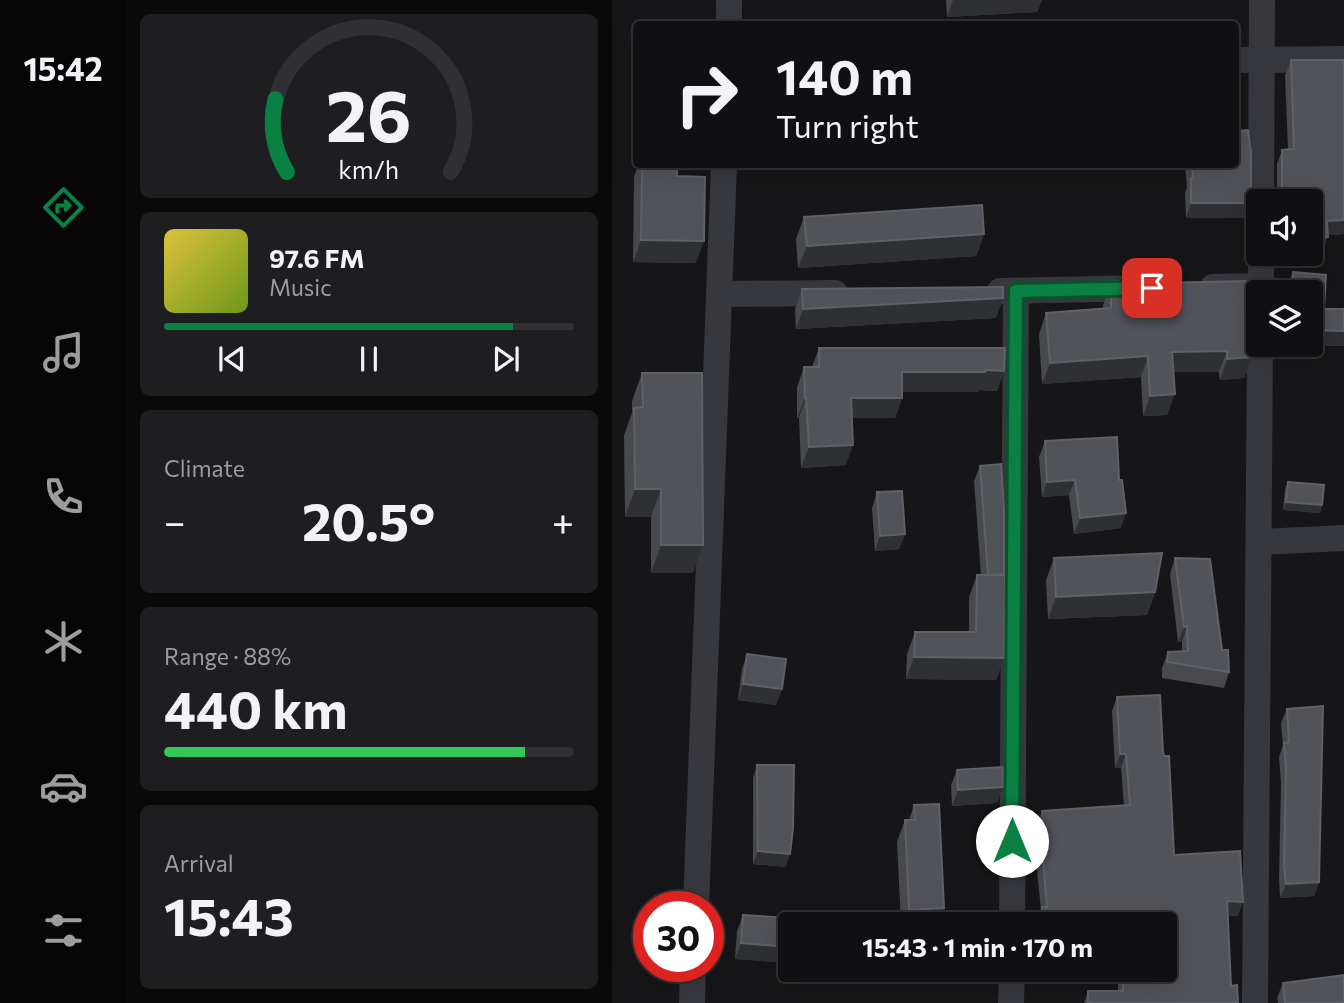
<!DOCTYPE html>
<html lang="en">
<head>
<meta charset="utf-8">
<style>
  body { margin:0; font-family:Commissioner,sans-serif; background:#1e1e20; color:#f1f3f6; height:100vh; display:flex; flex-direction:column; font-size:26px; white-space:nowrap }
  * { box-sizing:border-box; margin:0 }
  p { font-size:23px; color:#9c9d9f }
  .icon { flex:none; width:38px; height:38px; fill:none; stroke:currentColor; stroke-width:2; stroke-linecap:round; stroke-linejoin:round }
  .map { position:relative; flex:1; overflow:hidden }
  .panel { display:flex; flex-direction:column; gap:14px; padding:14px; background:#09090a; width:486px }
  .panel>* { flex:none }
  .top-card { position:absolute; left:21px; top:21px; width:606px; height:147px; border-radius:7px; box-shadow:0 7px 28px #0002,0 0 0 2px #303032; background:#101012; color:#f1f3f6; overflow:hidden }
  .buttons { position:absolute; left:634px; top:189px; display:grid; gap:14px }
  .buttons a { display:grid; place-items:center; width:77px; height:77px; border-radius:7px; background:#101012; box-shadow:0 7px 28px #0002,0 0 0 2px #303032; font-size:35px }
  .speed { position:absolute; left:21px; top:891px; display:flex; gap:14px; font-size:35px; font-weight:700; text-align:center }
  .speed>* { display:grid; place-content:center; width:91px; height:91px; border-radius:50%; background:#101012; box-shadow:0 7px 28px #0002,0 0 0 2px #303032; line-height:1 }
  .speed .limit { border:10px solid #d22; background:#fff; color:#111 }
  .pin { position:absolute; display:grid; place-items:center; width:60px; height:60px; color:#fff; margin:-30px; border-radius:14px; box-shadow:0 4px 10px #0006 }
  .me { position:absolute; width:77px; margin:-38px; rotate:0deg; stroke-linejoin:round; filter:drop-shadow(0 0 5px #0008) }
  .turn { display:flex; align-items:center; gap:24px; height:147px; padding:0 28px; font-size:32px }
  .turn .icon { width:91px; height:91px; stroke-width:2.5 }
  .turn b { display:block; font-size:49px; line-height:60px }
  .big { font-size:52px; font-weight:700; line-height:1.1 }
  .panel .card { flex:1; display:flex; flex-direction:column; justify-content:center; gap:10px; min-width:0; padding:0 24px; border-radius:10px; background:#1e1e20 }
  .panel .dial { align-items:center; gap:0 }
  .dial svg { height:182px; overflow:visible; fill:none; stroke:#303032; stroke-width:7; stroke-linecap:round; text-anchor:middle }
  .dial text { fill:#f1f3f6; stroke:none }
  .song { display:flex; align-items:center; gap:21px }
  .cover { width:84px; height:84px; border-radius:10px; background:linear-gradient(135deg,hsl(50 70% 55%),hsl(80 70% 35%)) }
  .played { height:7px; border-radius:4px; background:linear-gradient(90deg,#0b8043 85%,#303032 85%) }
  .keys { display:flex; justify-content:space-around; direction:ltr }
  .heat { display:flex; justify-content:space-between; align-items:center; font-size:38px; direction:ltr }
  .charge { height:10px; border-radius:5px; background:linear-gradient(90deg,#34c759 88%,#303032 0) }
  .trip { position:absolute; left:166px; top:912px; width:399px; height:70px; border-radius:7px; background:#101012; box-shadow:0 7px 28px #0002,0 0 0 2px #303032; font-weight:700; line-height:70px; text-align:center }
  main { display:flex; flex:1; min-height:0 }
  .tabs { display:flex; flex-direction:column; width:126px; justify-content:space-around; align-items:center; background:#060607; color:#9c9d9f }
  .tabs .icon { width:49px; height:49px }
  .tabs .active { color:#0b8043 }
  .tabs b { font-size:32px; color:#f1f3f6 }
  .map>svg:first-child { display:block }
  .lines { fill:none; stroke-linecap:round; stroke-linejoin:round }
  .minor { stroke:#37383d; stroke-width:26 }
  .wall { fill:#47494d }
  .shaded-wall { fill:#2f3033 }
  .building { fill:#525359; stroke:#5f6168; stroke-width:2 }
  .route-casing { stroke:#07532c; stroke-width:18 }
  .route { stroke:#0b8043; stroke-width:12 }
</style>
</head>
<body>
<main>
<nav class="tabs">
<b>15:42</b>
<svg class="icon active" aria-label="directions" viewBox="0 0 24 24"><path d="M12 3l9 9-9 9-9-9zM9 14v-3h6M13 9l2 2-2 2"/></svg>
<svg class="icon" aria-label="music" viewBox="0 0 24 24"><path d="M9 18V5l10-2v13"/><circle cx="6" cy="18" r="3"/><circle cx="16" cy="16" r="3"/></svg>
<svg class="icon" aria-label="phone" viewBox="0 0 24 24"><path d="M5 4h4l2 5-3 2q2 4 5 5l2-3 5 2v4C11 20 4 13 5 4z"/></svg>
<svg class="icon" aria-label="climate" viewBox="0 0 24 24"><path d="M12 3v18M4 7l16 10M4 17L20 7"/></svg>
<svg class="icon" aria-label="car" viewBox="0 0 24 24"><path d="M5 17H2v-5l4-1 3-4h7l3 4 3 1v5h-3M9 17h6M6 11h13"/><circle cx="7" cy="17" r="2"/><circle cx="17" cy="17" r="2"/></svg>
<svg class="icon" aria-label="filters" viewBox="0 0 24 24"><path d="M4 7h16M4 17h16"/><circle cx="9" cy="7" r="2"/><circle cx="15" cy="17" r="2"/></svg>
</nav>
<section class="panel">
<div class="card dial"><svg viewBox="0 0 100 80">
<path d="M14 69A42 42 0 1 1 86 69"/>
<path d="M14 69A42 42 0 0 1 9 37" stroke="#0b8043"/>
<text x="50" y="56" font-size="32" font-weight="700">26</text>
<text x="50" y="72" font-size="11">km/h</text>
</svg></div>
<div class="card">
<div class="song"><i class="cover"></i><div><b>97.6 FM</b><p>Music</p></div></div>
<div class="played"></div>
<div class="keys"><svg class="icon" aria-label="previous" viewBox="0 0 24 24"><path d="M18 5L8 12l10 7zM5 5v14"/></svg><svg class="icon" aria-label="pause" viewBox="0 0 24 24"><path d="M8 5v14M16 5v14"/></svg><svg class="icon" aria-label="next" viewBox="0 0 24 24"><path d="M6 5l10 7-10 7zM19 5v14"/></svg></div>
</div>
<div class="card"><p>Climate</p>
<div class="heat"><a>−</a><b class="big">20.5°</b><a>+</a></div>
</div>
<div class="card"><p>Range · 88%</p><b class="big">440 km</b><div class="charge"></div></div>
<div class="card"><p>Arrival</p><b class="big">15:43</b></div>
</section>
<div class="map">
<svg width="732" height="1003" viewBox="0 0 732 1003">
  <rect width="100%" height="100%" fill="#161618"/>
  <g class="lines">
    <!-- minor -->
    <g class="minor">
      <path d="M117,24v-24"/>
      <path d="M623,60l109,-1"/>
      <path d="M649,201l1,-201"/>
      <path d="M601,287l48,-1"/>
      <path d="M388,291l143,-3"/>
      <path d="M649,292v-38"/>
      <path d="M107,294l116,-1"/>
      <path d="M648,542l84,-4"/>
      <path d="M84,906l28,-742"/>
      <path d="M400,924l4,-633"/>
      <path d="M80,1003l1,-37"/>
      <path d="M399,1003l1,-33"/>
      <path d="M643,1003l5,-658"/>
    </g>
  </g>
  <!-- wall -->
  <g class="wall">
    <path d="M334,0h96l-5,12 -90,5z"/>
    <path d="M679,60h53v174l-16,1 -6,17h-12v-51l-35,-2 2,-2v-33l5,-14 6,-1 -3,-74z"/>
    <path d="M27,164h38v12l19,87 -63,-1 1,-86z"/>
    <path d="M573,164h50l-49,54 -1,-25 2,-5z"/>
    <path d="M192,217l180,17 -8,22 -178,12 -2,-29z"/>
    <path d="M681,272l33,3 -2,34h20v37l-41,-1h7v-53h-23v-5z"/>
    <path d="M499,284l137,21 4,52 -8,21 -24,2 -1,-8h-46l-6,43 -24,1 -2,-39 -99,7 -3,-50 7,-21 57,-4v-4z"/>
    <path d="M190,289l201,9 -7,20 -200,11 -1,-20z"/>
    <path d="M207,348l185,23 -7,20 -18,-1 -1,2h-76v6l-7,20h-43l-6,47 -45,3 -2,-50h-2v-31l7,-20h8z"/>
    <path d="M30,373l51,200h-42v-56h-26l-1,-82 8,-22v-12z"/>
    <path d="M433,441l76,87 -47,6 -5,-39 -27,2 -3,-40z"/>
    <path d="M368,466l24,109v83l-8,22 -90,-1 1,-25 8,-22h54v-35l8,-22h4l-7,-94z"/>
    <path d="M676,482l34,23 -2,8 -37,-3 2,-21z"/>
    <path d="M265,492l28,42 -6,15 -24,2 -3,-43z"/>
    <path d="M442,558l101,34 -8,23 -99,4 -2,-39z"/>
    <path d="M563,558l47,92 7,22 -5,16 -62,-10v-10l6,-16h14v-10h-4l-8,-68z"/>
    <path d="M135,654l35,35 -6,16 -38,-5 4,-31z"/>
    <path d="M505,697l46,55 11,103 64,61 -11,-1 4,71 7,17h-154l4,-12h30v-21h47v-46h-128l4,-14 -5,-49 2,-5 -1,-31 5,-14 82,-5 -3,-38h-6l-3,-57z"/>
    <path d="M675,709l32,173 -5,14 -34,2 -1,-20 2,-95 -2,-26 4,-12 -2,-22z"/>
    <path d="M145,765l29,102 -33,-3v-86z"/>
    <path d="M345,770l46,17 -6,16 -45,3 -1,-21z"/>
    <path d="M302,805l30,103 -6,16h-37l-4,-82 8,-22h4z"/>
    <path d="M131,915l47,9v39l-55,-4 2,-28z"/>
    <path d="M671,983l61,20h-66l-1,-5z"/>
  </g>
  <!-- shaded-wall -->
  <g class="shaded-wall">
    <path d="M341,0h89l-5,12 -90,5z"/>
    <path d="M579,203h67v15h-72z"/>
    <path d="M732,220v14l-23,2 6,-15z"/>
    <path d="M372,234l-8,22 -178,12 9,-22z"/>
    <path d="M716,237l-6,15h-12v-14z"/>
    <path d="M29,240l63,1 -8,22 -63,-1z"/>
    <path d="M391,298l-7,20 -200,11 7,-20z"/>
    <path d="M698,330l34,1v15l-41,-1h7z"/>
    <path d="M615,351l-8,21h-55l8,-20z"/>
    <path d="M536,356l-7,21 -99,7 8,-21z"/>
    <path d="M640,357l-8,21 -24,2 7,-21z"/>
    <path d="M374,370l18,1 -7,20 -18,-1 -1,2h-83l7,-20z"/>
    <path d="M563,394l-8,21 -24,1 7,-20z"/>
    <path d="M193,398h1l-7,20h-2z"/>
    <path d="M239,398h51l-7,20h-52z"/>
    <path d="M241,445l-7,20 -45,3 8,-21z"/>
    <path d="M463,480l-6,15 -27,2 5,-15z"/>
    <path d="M23,489h26l-10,28h-26z"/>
    <path d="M674,502l36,3 -2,8 -37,-3z"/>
    <path d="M514,513l-5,15 -47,6 6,-16z"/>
    <path d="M293,534l-6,15 -24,2 5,-15z"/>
    <path d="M49,545h42l-10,28h-42z"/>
    <path d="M543,592l-8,23 -99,4 8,-22z"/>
    <path d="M575,626l-5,16h-4l6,-15z"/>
    <path d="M302,657l90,1 -8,22 -90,-1z"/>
    <path d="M131,684l39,5 -6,16 -38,-5z"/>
    <path d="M508,754h6l-5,14h-6z"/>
    <path d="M391,787l-6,16 -45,3 6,-16z"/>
    <path d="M146,851l32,3 -4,13 -33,-3z"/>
    <path d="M707,882l-5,14 -34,2 6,-14z"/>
    <path d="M615,901l16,1 -5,14 -16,-1z"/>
    <path d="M332,908l-6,16h-34l5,-14z"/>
    <path d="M129,943l49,4v16l-55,-4z"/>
    <path d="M427,970h21l-3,10 -22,-1z"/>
  </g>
  <!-- building -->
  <g class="building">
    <path d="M679,60h53v160l-17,1 1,16 -18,1v-37h-41l6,-2 5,-6 2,-7v-36l12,-1z"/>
    <path d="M636,130l3,22v35l1,6 6,6 7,2h-7v2h-67v-25h2l-1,-14h43v-33z"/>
    <path d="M30,164h35v12l28,1 -1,64 -63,-1z"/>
    <path d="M370,205l2,29 -177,12 -3,-29z"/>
    <path d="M681,272l33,3 -2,34h20v22l-34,-1v-38h-18z"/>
    <path d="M637,281v20h-1l4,56 -25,2v-8l-55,1 3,42 -25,2 -2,-40 -98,7 -4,-50 65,-5v-24z"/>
    <path d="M391,287v11l-200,11 -1,-20z"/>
    <path d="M207,348h186l-1,23 -18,-1 -1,2h-83v26h-51l2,47 -44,2 -3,-49h-1l-1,-31h15z"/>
    <path d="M30,373h60l1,172h-42v-56h-26l-1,-81 9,-1z"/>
    <path d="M505,437l2,43h3l4,33 -46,5 -5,-38 -28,2 -2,-41z"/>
    <path d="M389,464l3,46v64l-16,1 -8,-109z"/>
    <path d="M676,482l36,3 -2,20 -36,-3z"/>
    <path d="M290,491l3,43 -25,2 -3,-44z"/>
    <path d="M550,553l-7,39 -99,5 -2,-39z"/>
    <path d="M563,558l35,1 12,91h6l1,22 -62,-10 1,-10 20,-1 -1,-25 -3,1z"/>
    <path d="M365,575h28l-1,83 -90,-1 1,-25h61z"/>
    <path d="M135,654l39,5 -4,30 -39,-5z"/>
    <path d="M548,695l3,57 1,4h5l5,99 66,-4 3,51 -16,-1 4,85 6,-1 1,18h-150v-12h35v-21h42v-46h-124l1,-17h5l-5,-60h2l-2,-36 88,-6 -4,-51h-6l-3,-57z"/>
    <path d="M711,706l-4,176 -33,2 -2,-20 2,-95 -2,-26 5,-1 -2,-33z"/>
    <path d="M145,765h37l-1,63 -3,26 -32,-3z"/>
    <path d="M391,767v20l-45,3 -1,-20z"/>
    <path d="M327,804l5,104 -35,2 -4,-90h10l-1,-15z"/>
    <path d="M131,915l62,4v5h-15v23l-49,-4z"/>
    <path d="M283,922v2h-39z"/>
    <path d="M732,975v28h-59l-2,-20z"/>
  </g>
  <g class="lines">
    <!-- route casing -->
    <g class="route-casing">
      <path id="route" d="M400,841l4,-550 136,-3"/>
    </g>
    <!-- route -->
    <use href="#route" class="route"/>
  </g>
</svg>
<div class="buttons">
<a><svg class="icon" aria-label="sound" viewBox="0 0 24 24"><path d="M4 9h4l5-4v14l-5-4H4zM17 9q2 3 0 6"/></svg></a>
<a><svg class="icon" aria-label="layers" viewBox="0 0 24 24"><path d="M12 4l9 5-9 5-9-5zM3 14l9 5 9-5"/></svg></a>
</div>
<div class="speed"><div class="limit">30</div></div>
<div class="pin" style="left:540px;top:288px;background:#d93025"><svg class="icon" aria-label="arrive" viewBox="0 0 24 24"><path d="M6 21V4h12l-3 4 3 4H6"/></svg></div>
<svg class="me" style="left:400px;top:841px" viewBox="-20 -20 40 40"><circle r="19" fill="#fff"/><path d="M0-13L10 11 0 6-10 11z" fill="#0b8043"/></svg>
<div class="trip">15:43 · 1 min · 170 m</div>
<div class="top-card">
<div class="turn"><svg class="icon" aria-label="right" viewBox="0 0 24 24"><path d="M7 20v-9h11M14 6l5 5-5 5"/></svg><div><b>140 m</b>Turn right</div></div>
</div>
</div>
</main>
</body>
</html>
